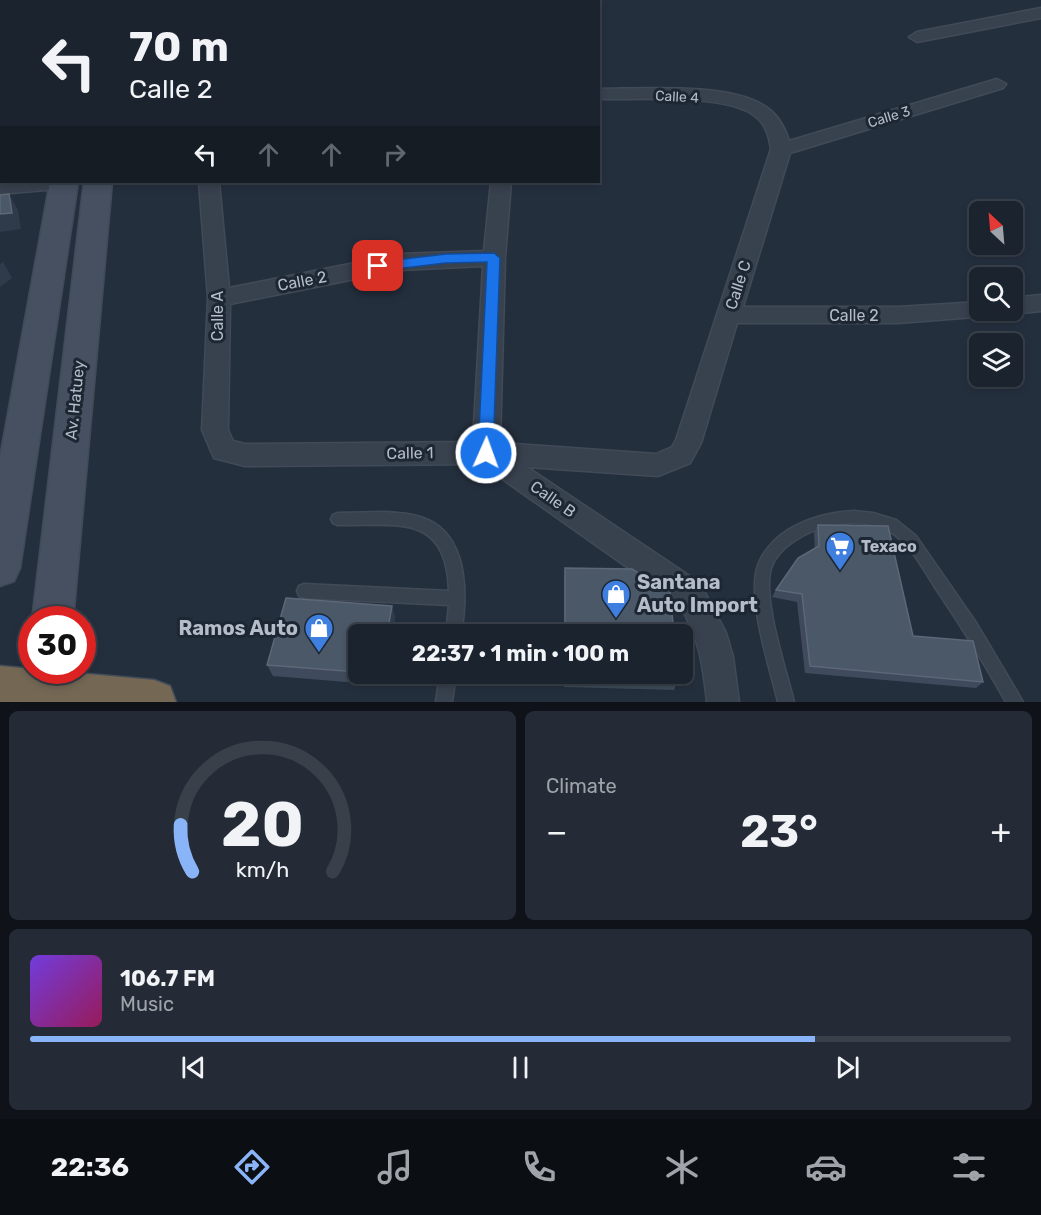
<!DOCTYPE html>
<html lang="en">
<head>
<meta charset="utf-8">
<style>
  body { margin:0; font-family:Rubik,sans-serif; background:#242b36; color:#f1f3f6; height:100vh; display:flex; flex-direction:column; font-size:22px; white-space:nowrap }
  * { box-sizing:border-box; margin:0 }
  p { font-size:20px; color:#a0a4aa }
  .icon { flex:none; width:33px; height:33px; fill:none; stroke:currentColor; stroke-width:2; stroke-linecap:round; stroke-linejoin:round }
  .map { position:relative; height:702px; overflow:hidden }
  .side { display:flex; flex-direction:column; gap:9px; padding:9px; background:#0f1319; flex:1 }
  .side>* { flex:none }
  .hud { position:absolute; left:0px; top:0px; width:600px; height:183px; box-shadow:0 3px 9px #0003,0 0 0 2px #39404a; background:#1b232e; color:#f1f3f6; overflow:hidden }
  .needle { width:39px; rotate:334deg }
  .controls { position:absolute; left:969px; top:201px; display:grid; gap:12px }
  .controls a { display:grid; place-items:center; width:54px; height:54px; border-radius:9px; background:#1b232e; box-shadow:0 3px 9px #0003,0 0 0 2px #39404a; font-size:30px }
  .speed { position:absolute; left:18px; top:606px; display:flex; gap:12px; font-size:30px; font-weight:700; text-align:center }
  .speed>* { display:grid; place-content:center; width:78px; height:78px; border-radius:50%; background:#1b232e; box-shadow:0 3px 9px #0003,0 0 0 2px #39404a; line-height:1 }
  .speed .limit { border:9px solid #d22; background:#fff; color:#111 }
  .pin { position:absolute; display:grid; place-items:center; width:51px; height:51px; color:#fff; margin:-26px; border-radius:12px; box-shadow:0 3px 9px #0006 }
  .me { position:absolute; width:66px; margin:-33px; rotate:2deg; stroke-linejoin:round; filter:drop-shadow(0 0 4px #0008) }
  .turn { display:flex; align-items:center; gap:21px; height:126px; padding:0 30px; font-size:27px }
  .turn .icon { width:78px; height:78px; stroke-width:2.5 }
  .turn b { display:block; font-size:42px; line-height:51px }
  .lanes { display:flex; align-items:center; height:57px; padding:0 30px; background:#0003; justify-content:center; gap:30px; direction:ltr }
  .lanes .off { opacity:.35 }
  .big { font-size:45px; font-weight:700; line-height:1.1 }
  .side .card { flex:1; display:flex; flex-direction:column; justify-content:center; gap:9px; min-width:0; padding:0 21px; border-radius:9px; background:#242b36 }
  .side .dial { align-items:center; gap:0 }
  .dial svg { height:156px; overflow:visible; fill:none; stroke:#39404a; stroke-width:7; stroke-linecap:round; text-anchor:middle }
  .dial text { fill:#f1f3f6; stroke:none }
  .song { display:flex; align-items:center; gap:18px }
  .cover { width:72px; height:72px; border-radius:9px; background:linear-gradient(135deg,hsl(260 70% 55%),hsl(330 70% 35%)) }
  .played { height:6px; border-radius:3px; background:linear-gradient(90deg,#8ab4f8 80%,#39404a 80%) }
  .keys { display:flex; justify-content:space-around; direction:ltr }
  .heat { display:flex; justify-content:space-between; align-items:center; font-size:33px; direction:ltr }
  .side .tiles { flex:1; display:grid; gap:9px; grid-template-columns:1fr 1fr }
  .card:last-child { grid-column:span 2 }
  .trip { position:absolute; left:348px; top:624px; width:345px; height:60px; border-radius:9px; background:#1b232e; box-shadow:0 3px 9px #0003,0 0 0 2px #39404a; font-weight:700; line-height:60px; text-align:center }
  .tabs { display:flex; height:96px; justify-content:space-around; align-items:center; background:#0b0e12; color:#a0a4aa }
  .tabs .icon { width:42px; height:42px }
  .tabs .on { color:#8ab4f8 }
  .tabs b { font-size:27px; color:#f1f3f6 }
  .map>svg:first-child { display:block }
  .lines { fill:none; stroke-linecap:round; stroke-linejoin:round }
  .lane-casing { stroke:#414a57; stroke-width:3 }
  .street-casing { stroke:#414a57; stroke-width:3 }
  .secondary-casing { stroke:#414a57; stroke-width:3 }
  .highway-casing { stroke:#434c59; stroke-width:3 }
  .lane { fill:#38414e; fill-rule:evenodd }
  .street { fill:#38414e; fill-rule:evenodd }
  .secondary { fill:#465061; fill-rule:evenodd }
  .highway { fill:#746855; fill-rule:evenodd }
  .wall { fill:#3f4b5c }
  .shaded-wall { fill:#2f3b4b }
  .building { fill:#4b5868; stroke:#5c6777; stroke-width:1.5 }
  .route { fill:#1a73e8; stroke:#114b97; stroke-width:1.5 }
  .labels { text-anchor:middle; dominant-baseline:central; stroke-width:6; stroke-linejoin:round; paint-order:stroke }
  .far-street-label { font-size:14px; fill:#b4bcc9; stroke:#1d2633 }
  .street-label { font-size:16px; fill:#b4bcc9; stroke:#1d2633 }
  .poi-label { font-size:16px; font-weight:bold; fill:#b4bcc9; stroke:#1d2633; text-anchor:start }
  .near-poi-label { font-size:20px; font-weight:bold; fill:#b4bcc9; stroke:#1d2633; text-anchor:start }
</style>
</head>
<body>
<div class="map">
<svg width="1041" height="702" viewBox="0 0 1041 702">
  <rect width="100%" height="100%" fill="#242f3e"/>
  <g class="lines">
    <!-- lane casing -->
    <g class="lane-casing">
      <g id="lane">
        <path d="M854,511l19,2 23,7 20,16 59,85 48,81h-17c-22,-39 -45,-76 -70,-113 -12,-19 -23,-40 -41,-54 -18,-14 -45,-14 -66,-9 -20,4 -51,20 -58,42 -9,31 15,101 23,134h-16c-8,-34 -30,-99 -21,-133 4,-16 17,-30 31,-39 20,-12 42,-18 66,-19z"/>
        <path d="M384,512c16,1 36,2 50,11 35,22 33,77 27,111h-15l3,-29 -145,-7 -5,-2 -2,-5 2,-5 5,-2 145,7c-2,-79 -53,-65 -111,-66l-5,-2 -2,-4 2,-4 5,-2z"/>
        <path d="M440,674h16l-4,28h-16z"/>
      </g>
    </g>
    <!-- street casing -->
    <g class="street-casing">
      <g id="street">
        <path d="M416,0h19l2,2h-20z"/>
        <rect x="463" y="0" width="16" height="2"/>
        <path d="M549,0h32l-34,2z"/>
        <path d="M1041,8v10l-124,24 -8,-5 8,-5z"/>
        <path d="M997,79l9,5 -3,4 -213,65 -47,154h155l82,-5v8h11l-3,6 -90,7h-161l-36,120 -11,20 -32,13 -131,-9 173,116 26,50 7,24 6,45h-32c-4,-37 -8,-67 -29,-99l-197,-139 -236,2 -31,-8 -12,-28 6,-132 -9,-116h20l10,106 171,-34 84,-3 7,-69h20l-6,76 -5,185 156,11 16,-7 4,-7 95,-291c-2,-12 -5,-25 -16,-33 -30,-23 -118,-16 -157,-17v-10c44,0 132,-7 168,18 11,7 19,21 23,34zM483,266l-10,176 -228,2 -12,-3 -5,-11 2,-126 170,-34z"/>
        <path d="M0,182h79l-3,4 -7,2 -69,6z"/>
        <path d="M1041,295v16l-29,3 -9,-4h9v-12z"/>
      </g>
    </g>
    <!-- secondary casing -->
    <g class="secondary-casing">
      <g id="secondary">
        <path d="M83,0h22l-23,2z"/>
        <rect x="110" y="0" width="22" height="2"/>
        <path d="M50,182h28l-58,386 -6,13 -14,5v-128z"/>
        <path d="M84,182h28l-39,438 -41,1z"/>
      </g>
    </g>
    <!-- highway casing -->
    <g class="highway-casing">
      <path id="highway" d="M0,666l154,14 16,6 6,16h-176z"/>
    </g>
    <!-- lane -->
    <use href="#lane" class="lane"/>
    <!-- street -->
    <use href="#street" class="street"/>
    <!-- secondary -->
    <use href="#secondary" class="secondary"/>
    <!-- highway -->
    <use href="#highway" class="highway"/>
  </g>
  <!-- wall -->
  <g class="wall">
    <path d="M818,525l95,111 70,46 -7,6 -171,-15 -8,-71 -25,-5 4,-7 39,-41 -1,-16z"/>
    <path d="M565,568l109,66h-110v-53z"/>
    <path d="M392,606l3,12 -3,16h-34v40h27l-2,11 -110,-9 -6,-11z"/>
    <path d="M564,674h113l1,5 -4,11 -110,-3z"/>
  </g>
  <!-- shaded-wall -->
  <g class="shaded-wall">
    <path d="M9,194l9,16 3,19 -21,3v-18z"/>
    <path d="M3,262l9,16 -12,9v-23z"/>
    <path d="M392,606l3,12 -3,16h-5z"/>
    <path d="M380,674h5l-2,11z"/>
  </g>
  <!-- building -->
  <g class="building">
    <path d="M9,194l3,19 -12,1v-19z"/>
    <path d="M818,525l70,1 25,110 60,5 10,41 -173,-16 -8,-72 -26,-4 22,-32 21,-12z"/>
    <path d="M565,568l67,1 38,23 4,42h-109z"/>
    <path d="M286,598l106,8 -5,28h-29v38l-91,-7z"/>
    <path d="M565,674h112l1,5 -113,-3z"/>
  </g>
  <!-- route -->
  <path class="route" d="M494,253l6,5 -7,195 -7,6 -8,-6 9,-191 -41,1 -68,8 -7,-5 7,-4 68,-8z"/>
  <!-- icons -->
  <defs>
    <g id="supermarket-pin" transform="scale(1.5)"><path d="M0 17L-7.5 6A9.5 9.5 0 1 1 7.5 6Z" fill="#3f7fe0" stroke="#1d2633"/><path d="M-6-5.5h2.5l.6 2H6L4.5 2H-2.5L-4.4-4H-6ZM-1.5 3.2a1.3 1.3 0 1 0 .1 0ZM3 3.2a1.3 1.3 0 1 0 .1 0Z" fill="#fff"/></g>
    <g id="shop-pin" transform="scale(1.5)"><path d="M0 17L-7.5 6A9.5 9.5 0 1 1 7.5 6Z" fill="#3f7fe0" stroke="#1d2633"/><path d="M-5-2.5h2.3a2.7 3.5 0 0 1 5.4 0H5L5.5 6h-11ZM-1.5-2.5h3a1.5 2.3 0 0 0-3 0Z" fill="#fff"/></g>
  </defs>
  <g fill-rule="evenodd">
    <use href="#supermarket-pin" x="840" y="546"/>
    <use href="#shop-pin" x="616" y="594"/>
    <use href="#shop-pin" x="319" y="628"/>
  </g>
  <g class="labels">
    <!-- far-street labels -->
    <g class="far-street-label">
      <text transform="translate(677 97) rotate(3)">Calle 4</text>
      <text transform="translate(889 117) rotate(-17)">Calle 3</text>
    </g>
    <!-- street labels -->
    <g class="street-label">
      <text transform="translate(302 281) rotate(-11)">Calle 2</text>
      <text transform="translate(738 285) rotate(-72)">Calle C</text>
      <text x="854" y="315">Calle 2</text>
      <text transform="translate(217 316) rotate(-90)">Calle A</text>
      <text transform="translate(75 400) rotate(-84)">Av. Hatuey</text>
      <text transform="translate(410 453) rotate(-1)">Calle 1</text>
      <text transform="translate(553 499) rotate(35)">Calle B</text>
    </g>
    <!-- poi labels -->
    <g class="poi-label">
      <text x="861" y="546">Texaco</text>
    </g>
    <!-- near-poi labels -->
    <g class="near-poi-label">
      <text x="637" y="582">Santana<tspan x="637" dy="23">Auto Import</tspan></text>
      <text x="298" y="628" text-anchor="end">Ramos Auto</text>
    </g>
  </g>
</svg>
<div class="controls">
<a><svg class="needle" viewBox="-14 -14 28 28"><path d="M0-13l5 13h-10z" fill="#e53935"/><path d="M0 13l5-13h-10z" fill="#a0a4aa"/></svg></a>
<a><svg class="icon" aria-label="search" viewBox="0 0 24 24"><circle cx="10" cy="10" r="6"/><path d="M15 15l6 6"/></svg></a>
<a><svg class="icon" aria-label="layers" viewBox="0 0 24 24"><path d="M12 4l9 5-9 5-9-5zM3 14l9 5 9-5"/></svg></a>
</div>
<div class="speed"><div class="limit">30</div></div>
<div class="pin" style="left:378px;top:266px;background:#d93025"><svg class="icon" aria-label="arrive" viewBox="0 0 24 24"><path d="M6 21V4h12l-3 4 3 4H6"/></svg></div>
<svg class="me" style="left:486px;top:453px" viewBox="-20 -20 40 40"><circle r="17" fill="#1a73e8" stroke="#fff" stroke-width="3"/><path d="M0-11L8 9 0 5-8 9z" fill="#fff"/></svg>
<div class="trip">22:37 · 1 min · 100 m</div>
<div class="hud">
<div class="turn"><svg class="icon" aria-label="left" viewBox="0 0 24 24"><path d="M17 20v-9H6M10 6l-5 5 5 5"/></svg><div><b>70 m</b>Calle 2</div></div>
<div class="lanes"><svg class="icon" aria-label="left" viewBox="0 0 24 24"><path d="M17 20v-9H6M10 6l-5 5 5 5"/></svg><svg class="icon off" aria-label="ahead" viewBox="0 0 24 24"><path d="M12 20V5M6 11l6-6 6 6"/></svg><svg class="icon off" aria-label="ahead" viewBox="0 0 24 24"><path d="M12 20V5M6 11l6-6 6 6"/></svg><svg class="icon off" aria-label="right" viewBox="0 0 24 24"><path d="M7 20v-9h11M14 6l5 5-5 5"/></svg></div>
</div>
</div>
<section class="side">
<div class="tiles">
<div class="card dial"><svg viewBox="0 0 100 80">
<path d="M14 69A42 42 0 1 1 86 69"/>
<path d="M14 69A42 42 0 0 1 8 45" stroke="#8ab4f8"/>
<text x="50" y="56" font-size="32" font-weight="700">20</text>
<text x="50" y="72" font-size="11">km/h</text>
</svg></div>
<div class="card"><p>Climate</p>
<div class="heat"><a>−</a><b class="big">23°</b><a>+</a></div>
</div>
<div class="card">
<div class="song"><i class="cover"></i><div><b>106.7 FM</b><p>Music</p></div></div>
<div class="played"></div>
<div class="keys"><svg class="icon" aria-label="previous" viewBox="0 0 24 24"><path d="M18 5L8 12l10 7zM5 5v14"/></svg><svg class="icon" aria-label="pause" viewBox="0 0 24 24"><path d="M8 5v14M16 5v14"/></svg><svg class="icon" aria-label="next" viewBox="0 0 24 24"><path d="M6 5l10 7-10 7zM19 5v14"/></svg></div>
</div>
</div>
</section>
<nav class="tabs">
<b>22:36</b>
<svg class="icon on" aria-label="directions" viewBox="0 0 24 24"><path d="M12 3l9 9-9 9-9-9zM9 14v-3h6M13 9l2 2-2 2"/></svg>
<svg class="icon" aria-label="music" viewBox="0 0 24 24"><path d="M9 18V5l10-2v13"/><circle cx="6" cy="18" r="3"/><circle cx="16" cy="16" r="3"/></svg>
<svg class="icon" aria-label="phone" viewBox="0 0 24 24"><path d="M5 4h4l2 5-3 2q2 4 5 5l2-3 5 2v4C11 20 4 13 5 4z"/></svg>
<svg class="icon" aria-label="climate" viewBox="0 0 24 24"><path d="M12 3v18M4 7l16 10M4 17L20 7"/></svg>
<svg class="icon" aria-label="car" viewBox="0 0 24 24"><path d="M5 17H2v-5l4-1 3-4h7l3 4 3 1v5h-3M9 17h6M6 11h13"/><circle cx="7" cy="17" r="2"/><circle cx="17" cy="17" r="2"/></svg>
<svg class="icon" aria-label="filters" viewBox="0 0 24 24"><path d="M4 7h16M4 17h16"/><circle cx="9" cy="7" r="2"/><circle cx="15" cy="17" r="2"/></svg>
</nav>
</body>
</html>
